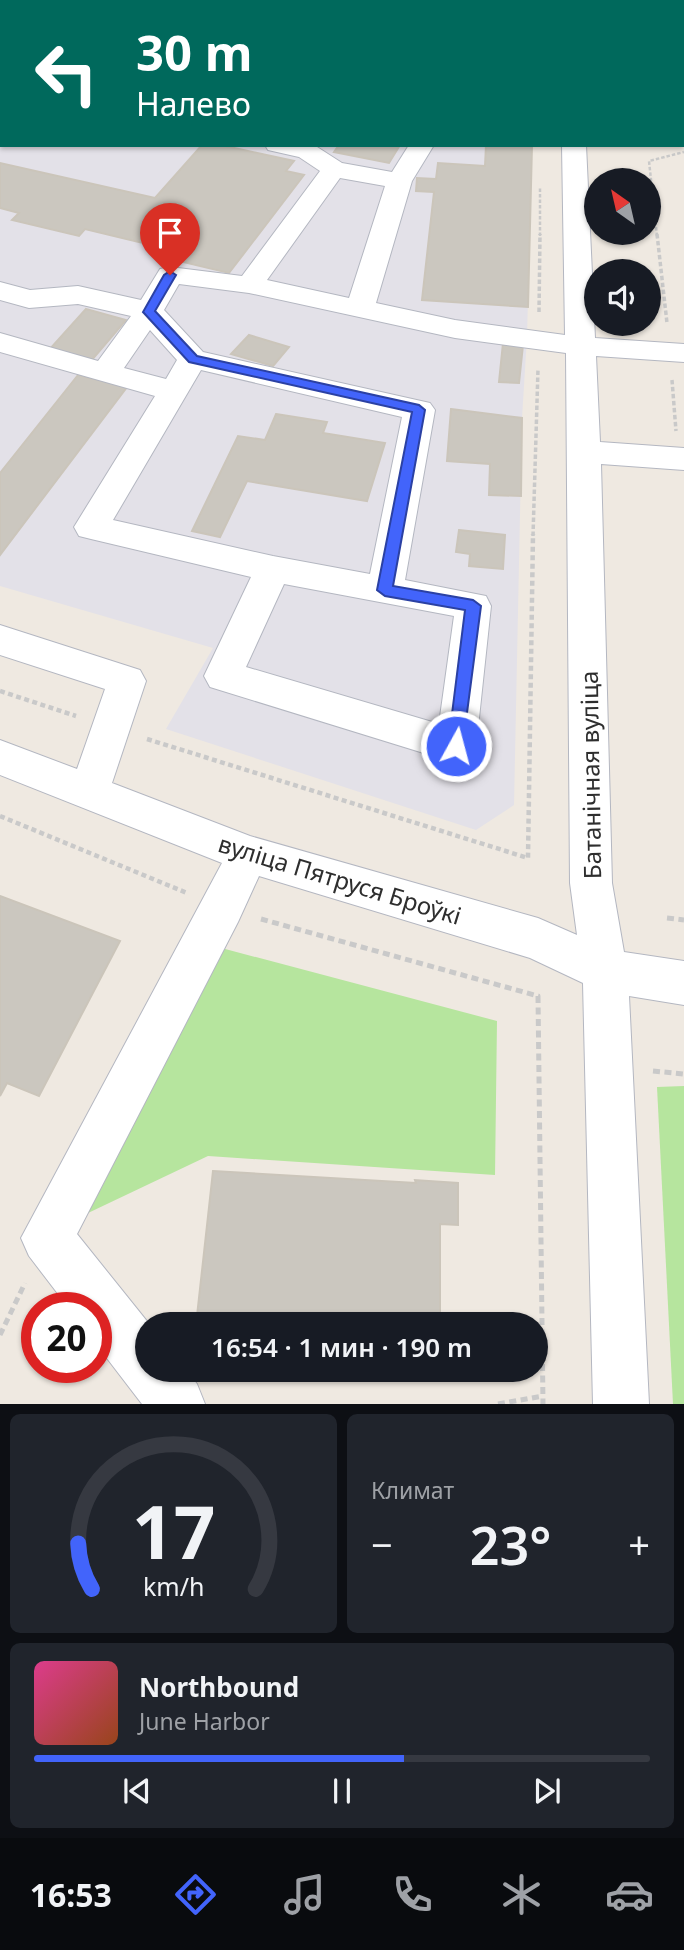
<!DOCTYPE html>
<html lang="ru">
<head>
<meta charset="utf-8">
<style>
  body { margin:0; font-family:"Noto Sans",sans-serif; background:#20242c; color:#f1f3f6; height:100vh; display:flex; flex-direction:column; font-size:26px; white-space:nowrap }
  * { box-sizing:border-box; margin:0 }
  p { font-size:23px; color:#9ea1a6 }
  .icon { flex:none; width:38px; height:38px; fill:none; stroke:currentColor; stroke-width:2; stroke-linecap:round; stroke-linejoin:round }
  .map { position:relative; height:1404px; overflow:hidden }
  .side { display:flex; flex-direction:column; gap:10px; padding:10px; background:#0d0f14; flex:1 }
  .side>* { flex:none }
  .top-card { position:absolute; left:0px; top:0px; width:684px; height:147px; box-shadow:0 2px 5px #0004; background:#00695c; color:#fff; overflow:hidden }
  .needle { width:46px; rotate:326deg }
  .fabs { position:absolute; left:584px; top:168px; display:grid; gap:14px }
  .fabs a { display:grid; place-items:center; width:77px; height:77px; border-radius:50%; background:#171b24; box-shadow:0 2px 5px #0004; font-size:35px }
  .speed { position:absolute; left:21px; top:1292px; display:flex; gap:14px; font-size:35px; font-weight:700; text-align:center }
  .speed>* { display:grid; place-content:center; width:91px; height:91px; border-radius:50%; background:#171b24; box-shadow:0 2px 5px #0004; line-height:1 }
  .speed .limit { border:10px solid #d22; background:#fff; color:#111 }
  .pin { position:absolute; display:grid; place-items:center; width:60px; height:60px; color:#fff; margin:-72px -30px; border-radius:50% 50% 50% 0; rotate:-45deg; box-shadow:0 0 7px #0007 }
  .pin .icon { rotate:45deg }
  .me { position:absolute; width:77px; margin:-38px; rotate:7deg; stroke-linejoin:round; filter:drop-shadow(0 0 5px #0008) }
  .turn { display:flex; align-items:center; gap:24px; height:147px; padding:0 21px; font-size:32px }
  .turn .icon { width:91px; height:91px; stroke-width:2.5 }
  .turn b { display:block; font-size:49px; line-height:60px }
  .big { font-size:52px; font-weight:600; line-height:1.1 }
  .side .widget { flex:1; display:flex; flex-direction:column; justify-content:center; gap:10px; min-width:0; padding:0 24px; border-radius:10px; background:#20242c }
  .side .dial { align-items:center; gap:0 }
  .dial svg { height:182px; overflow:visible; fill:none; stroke:#363941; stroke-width:7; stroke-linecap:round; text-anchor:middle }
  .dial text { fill:#f1f3f6; stroke:none }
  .song { display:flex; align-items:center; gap:21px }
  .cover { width:84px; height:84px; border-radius:10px; background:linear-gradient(135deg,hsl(330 70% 55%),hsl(20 70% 35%)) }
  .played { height:7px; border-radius:4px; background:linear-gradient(90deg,#4264fb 60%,#363941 60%) }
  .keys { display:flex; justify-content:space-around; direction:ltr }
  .heat { display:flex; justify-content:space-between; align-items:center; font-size:38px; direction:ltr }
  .side .tiles { flex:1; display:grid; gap:10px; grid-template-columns:1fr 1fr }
  .widget:last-child { grid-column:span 2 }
  .trip { position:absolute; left:135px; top:1312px; width:413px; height:70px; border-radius:35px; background:#171b24; box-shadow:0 2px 5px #0004; font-weight:600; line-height:70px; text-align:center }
  .tab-bar { display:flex; height:112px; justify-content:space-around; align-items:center; background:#090b0e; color:#9ea1a6 }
  .tab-bar .icon { width:49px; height:49px }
  .tab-bar .on { color:#4264fb }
  .tab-bar b { font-size:32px; color:#f1f3f6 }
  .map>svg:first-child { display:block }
  .industrial { fill:#e3e1e8 }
  .green { fill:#b6e59e }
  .building { fill:#cbc7bf; stroke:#cbc5ba; stroke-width:2 }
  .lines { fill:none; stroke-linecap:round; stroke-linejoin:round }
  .minor-casing { stroke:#b4b7c1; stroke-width:2 }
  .major-casing { stroke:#c9c9c9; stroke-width:2 }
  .path-far3 { stroke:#c9c9c9; stroke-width:2.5; stroke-dasharray:3.5 2; stroke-linecap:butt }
  .path-far2 { stroke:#c9c9c9; stroke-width:3.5; stroke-dasharray:4.5 2.5; stroke-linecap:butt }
  .path-far1 { stroke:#c9c9c9; stroke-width:4.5; stroke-dasharray:5 3.5; stroke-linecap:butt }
  .path { stroke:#c9c9c9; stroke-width:5; stroke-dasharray:7 4.5; stroke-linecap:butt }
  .minor { fill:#fff; fill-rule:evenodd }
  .major { fill:#f2d163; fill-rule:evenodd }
  .route { fill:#4264fb; stroke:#2b41a3; stroke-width:2 }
  .labels { text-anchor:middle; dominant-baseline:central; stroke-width:6; stroke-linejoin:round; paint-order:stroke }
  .street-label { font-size:24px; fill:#2e2e2e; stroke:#fff }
</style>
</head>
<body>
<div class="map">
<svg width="684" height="1404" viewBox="0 0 684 1404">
  <rect width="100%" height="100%" fill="#efe9e1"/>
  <!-- industrial -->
  <path class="industrial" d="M0,6l2,139h530l-5,192 -5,81 -8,387 -38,25 -310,-101 47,-81 -213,-62z"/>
  <!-- green -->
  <g class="green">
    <path d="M431,0h253v42l-2,-40z"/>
    <path d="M214,946l283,75 -2,154 -287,-19 -141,67z"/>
    <path d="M684,1086v318h-11l-16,-317z"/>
  </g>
  <!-- building -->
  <g class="building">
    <path d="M202,145h19l73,16 -8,10 18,4 -75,98 -63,-15 6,-8 -87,-21 -6,7 -67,-16 7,-7 -19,-5v-45l155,35z"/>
    <path d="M339,145h61l-11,18 -55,-11z"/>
    <path d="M486,145h46l-4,162 -106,-7 12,-108 -18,-1 1,-13 19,1 2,-16 47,3z"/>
    <path d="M86,309l40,11 -36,42 -41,-12z"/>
    <path d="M249,335l40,12 -16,19 -42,-12z"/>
    <path d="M503,343l20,2 -4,38 -20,-1z"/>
    <path d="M78,375l49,12 -127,168v-82z"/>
    <path d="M451,409l71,9 -1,78 -32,-1 1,-31 -43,-3z"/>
    <path d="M276,414l51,8 -4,11 62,10 -18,58 -120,-20 -27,56 -28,-6 46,-95 27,4z"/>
    <path d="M459,530l46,5 -2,34 -34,-3 1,-12 -14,-2z"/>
    <path d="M0,896l120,45 -81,155 -32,-13 -7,13z"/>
    <path d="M213,1171l203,12 -1,-3 43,3v42l-18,-1v101h-244z"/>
  </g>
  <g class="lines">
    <!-- minor casing -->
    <g class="minor-casing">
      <g id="minor">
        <path d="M78,0h22l-23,2z"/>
        <path d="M2,71v14l-2,1v-14z"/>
        <path d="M265,145h49l28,18 50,9 17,-27h25l-22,36 -36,122 79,17 110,15 -3,-190h24l9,193 89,6v18l-88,-6 4,86 84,6v22l-83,-6 11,419 12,69 60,9v44l-55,-9 20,408h-56l-10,-421 -53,-25 -271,-82 -21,46 -161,312 73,91h-3v45h39l11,14 8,20h-63l-46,-60v-37h-28l-39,-51 -8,-18 201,-375 -222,-88v-35l77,29 28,-80 -105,-34v-30l140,45 6,11 -34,102 138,53 288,82 39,17 -7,-52 -4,-530 -111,-15 -206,-45 -70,-9 -15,26 39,42 227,51 5,7 -30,170 81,16 5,10 -15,140 -6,12 -14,5 -246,-76 -6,-11 47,-99 -160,-38 -12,-3 -5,-9 81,-131 -155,-44v-19l98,28 33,-45 -53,-12 -49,4 -29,-8v-18l30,8 48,-4 63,14 19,-31 10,-2 72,9 78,-105 -21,-14 -31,-7zM340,178l45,8 -36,112 -82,-18zM150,330l27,30 -11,19 -42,-11zM201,370l201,47 -32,157 -97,-18 -160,-36zM284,584l170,32 -15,108 -193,-57z"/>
      </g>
    </g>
    <!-- major casing -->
    <g class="major-casing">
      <g id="major">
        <path d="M220,0h30l1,2h-29z"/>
        <rect x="682" y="71" width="2" height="14"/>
      </g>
    </g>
    <!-- path-far3 -->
    <g class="path-far3">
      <path d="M363,0l10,2"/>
      <path d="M558,0l12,2"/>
      <path d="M540,236v-49"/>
      <path d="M657,236l-8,-75 35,-9"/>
    </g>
    <!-- path-far2 -->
    <g class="path-far2">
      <path d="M657,234l10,89"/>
      <path d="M539,312l1,-78"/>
      <path d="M672,380l4,51"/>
      <path d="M533,536l5,-167"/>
    </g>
    <!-- path-far1 -->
    <g class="path-far1">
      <path d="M0,691l76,25"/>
      <path d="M147,739l381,119 5,-324"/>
      <path d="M0,816l187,77"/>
    </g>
    <!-- path -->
    <g class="path">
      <path d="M667,918l17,2"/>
      <path d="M261,919l277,77 5,408"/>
      <path d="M653,1071l31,3"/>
      <path d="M0,1335l25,-52"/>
      <path d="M498,1404l45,-8"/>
    </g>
    <!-- minor -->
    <use href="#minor" class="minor"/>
    <!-- major -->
    <use href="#major" class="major"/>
  </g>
  <!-- route -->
  <path class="route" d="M170,271l6,4 -21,36 42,45 222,49 6,5 -32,176 80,14 8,6 -19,145h-12l-2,-5 17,-136 -80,-14 -8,-6 35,-178 -223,-50 -46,-50 21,-37z"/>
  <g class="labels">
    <!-- street labels -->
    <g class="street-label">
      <text transform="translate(590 775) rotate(-91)">Батанічная вуліца</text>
      <text transform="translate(340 879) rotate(17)">вуліца Пятруся Броўкі</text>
    </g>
  </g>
</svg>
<div class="fabs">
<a><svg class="needle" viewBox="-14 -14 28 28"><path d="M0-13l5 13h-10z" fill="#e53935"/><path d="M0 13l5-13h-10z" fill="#9ea1a6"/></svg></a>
<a><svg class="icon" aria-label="sound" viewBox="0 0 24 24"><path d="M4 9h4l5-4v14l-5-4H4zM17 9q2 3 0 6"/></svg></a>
</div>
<div class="speed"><div class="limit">20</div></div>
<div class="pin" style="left:170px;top:275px;background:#d93025"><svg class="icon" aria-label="arrive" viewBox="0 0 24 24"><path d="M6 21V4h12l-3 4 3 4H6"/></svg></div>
<svg class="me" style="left:456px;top:746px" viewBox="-20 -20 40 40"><circle r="17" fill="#4264fb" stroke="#fff" stroke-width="3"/><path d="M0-11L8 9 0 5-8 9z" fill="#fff"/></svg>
<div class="trip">16:54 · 1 мин · 190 m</div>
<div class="top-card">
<div class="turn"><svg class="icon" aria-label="left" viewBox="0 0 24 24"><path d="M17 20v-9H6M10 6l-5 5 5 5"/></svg><div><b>30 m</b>Налево</div></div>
</div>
</div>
<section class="side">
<div class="tiles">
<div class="widget dial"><svg viewBox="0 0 100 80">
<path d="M14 69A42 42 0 1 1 86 69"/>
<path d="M14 69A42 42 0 0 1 8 49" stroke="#4264fb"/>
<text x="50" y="56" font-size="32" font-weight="700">17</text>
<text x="50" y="72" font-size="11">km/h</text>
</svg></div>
<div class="widget"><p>Климат</p>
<div class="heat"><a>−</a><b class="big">23°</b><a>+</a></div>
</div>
<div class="widget">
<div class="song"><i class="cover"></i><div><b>Northbound</b><p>June Harbor</p></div></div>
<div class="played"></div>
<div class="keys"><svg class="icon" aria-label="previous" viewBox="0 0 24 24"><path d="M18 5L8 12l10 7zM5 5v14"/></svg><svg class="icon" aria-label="pause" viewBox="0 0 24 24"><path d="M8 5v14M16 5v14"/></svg><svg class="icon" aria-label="next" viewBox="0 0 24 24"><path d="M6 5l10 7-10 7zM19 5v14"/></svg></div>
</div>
</div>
</section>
<nav class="tab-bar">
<b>16:53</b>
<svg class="icon on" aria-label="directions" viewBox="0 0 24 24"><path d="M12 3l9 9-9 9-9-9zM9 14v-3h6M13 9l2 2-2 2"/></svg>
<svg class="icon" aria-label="music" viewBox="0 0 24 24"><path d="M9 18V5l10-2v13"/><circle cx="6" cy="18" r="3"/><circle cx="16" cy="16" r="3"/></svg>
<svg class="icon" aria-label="phone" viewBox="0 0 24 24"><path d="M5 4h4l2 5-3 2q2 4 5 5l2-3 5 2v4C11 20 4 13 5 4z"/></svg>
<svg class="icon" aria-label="climate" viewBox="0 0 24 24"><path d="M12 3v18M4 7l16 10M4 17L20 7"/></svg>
<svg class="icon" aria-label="car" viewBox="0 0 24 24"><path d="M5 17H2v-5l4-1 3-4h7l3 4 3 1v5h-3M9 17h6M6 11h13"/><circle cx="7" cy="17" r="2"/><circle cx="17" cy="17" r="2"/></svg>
</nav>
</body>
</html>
